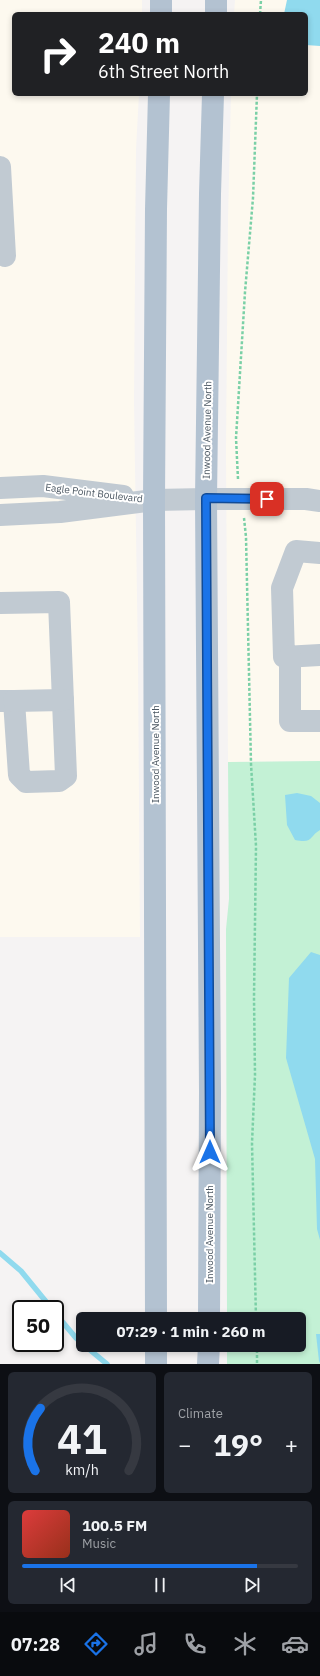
<!DOCTYPE html>
<html lang="en">
<head>
<meta charset="utf-8">
<style>
  body { margin:0; font-family:"IBM Plex Sans",sans-serif; background:#242831; color:#f1f3f6; height:100vh; display:flex; flex-direction:column; font-size:15px; white-space:nowrap }
  * { box-sizing:border-box; margin:0 }
  p { font-size:13px; color:#9ea1a6 }
  .icon { flex:none; width:22px; height:22px; fill:none; stroke:currentColor; stroke-width:2; stroke-linecap:round; stroke-linejoin:round }
  .map { position:relative; height:1364px; overflow:hidden }
  .details { display:flex; flex-direction:column; gap:8px; padding:8px; background:#0d0f14; flex:1 }
  .details>* { flex:none }
  .banner { position:absolute; left:12px; top:12px; width:296px; height:84px; border-radius:6px; box-shadow:0 2px 6px #0003; background:#202124; color:#fff; overflow:hidden }
  .speed { position:absolute; left:12px; top:1300px; display:flex; gap:8px; font-size:20px; font-weight:700; text-align:center }
  .speed>* { display:grid; place-content:center; width:52px; height:52px; border-radius:50%; background:#171b24; box-shadow:0 2px 6px #0003; line-height:1 }
  .speed .limit { border:2px solid #111; border-radius:6px; background:#fff; color:#111 }
  .pin { position:absolute; display:grid; place-items:center; width:34px; height:34px; color:#fff; margin:-17px; border-radius:8px; box-shadow:0 2px 6px #0006 }
  .me { position:absolute; width:44px; margin:-22px; rotate:0deg; stroke-linejoin:round; filter:drop-shadow(0 0 3px #0008) }
  .turn { display:flex; align-items:center; gap:14px; height:84px; padding:0 20px; font-size:18px }
  .turn .icon { width:52px; height:52px; stroke-width:2.5 }
  .turn b { display:block; font-size:28px; line-height:34px }
  .big { font-size:30px; font-weight:700; line-height:1.1 }
  .details .tile { flex:1; display:flex; flex-direction:column; justify-content:center; gap:6px; min-width:0; padding:0 14px; border-radius:6px; background:#242831 }
  .details .dial { align-items:center; gap:0 }
  .dial svg { height:104px; overflow:visible; fill:none; stroke:#363941; stroke-width:7; stroke-linecap:round; text-anchor:middle }
  .dial text { fill:#f1f3f6; stroke:none }
  .song { display:flex; align-items:center; gap:12px }
  .cover { width:48px; height:48px; border-radius:6px; background:linear-gradient(135deg,hsl(0 70% 55%),hsl(10 70% 35%)) }
  .played { height:4px; border-radius:2px; background:linear-gradient(90deg,#1a73e8 85%,#363941 85%) }
  .keys { display:flex; justify-content:space-around; direction:ltr }
  .heat { display:flex; justify-content:space-between; align-items:center; font-size:22px; direction:ltr }
  .details .tiles { flex:1; display:grid; gap:8px; grid-template-columns:1fr 1fr }
  .tile:last-child { grid-column:span 2 }
  .trip { position:absolute; left:76px; top:1312px; width:230px; height:40px; border-radius:6px; background:#171b24; box-shadow:0 2px 6px #0003; font-weight:700; line-height:40px; text-align:center }
  .tab-bar { display:flex; height:64px; justify-content:space-around; align-items:center; background:#090b0e; color:#9ea1a6 }
  .tab-bar .icon { width:28px; height:28px }
  .tab-bar .on { color:#1a73e8 }
  .tab-bar b { font-size:18px; color:#f1f3f6 }
  .map>svg:first-child { display:block }
  .commercial { fill:#fdf9ef }
  .green { fill:#c3f1d5 }
  .water { fill:#90daee }
  .lines { fill:none; stroke-linecap:round; stroke-linejoin:round }
  .stream { stroke:#90daee; stroke-width:5.5 }
  .path { stroke:#7ad0a6; stroke-width:2.5; stroke-dasharray:3 2; stroke-linecap:butt }
  .minor { stroke:#c1cad2; stroke-width:22 }
  .major { stroke:#b3c2d1; stroke-width:22 }
  .route-casing { stroke:#114b97; stroke-width:10 }
  .route { stroke:#1a73e8; stroke-width:7 }
  .labels { text-anchor:middle; dominant-baseline:central; stroke-width:4; stroke-linejoin:round; paint-order:stroke }
  .street-label { font-size:10px; fill:#4a5661; stroke:#fff }
</style>
</head>
<body>
<div class="map">
<svg width="320" height="1364" viewBox="0 0 320 1364">
  <rect width="100%" height="100%" fill="#f5f3f3"/>
  <!-- commercial -->
  <g class="commercial">
    <path d="M0,0h142v14h-128v80h125l-3,55 -2,252 4,261 2,275h-140z"/>
    <path d="M235,0h85v761l-92,1 -2,-309 2,-235 3,-124h75v-80h-72z"/>
  </g>
  <!-- green -->
  <path class="green" d="M320,761v603h-93v-19h72v-26h-72l-1,-390 3,-30 -1,-137z"/>
  <!-- water -->
  <g class="water">
    <path d="M287,0h33v46l-14,-1v-31h-22z"/>
    <path d="M297,793l14,3 9,7v27c-11,6 -6,14 -25,10l-8,-15 -2,-30z"/>
    <path d="M311,952l9,3v285l-3,-11 -2,-70 -29,-101 3,-80z"/>
    <path d="M316,1334h4v29l-1,-2z"/>
  </g>
  <g class="lines">
    <!-- stream -->
    <g class="stream">
      <path d="M0,1253l21,18 31,38"/>
      <path d="M55,1313l21,25 7,6"/>
      <path d="M84,1345l23,19"/>
    </g>
    <!-- path -->
    <g class="path">
      <path d="M260,14l1,-14"/>
      <path d="M238,479l-2,-41 9,-146 8,-94 4,-104"/>
      <path d="M244,518l2,19 5,227 5,82 -2,152 1,77 -3,68 4,176"/>
      <path d="M257,1345v19"/>
    </g>
    <!-- minor -->
    <g class="minor">
      <path d="M0,167l5,89"/>
      <path d="M0,488l43,-2 80,10"/>
      <path d="M0,515l60,-3 94,-12 52,-1h100l14,2"/>
      <path d="M320,553l-24,-2 -14,37 2,69 36,-2"/>
      <path d="M0,603l59,-1 7,174 -7,5 -33,1 -7,-7 -5,-74h-14"/>
      <path d="M290,656v65h30"/>
      <path d="M14,701l49,-1"/>
    </g>
    <!-- major -->
    <g class="major">
      <path d="M161,14v-14"/>
      <path d="M216,14v-14"/>
      <path d="M156,1319l-2,-819 2,-291 3,-115"/>
      <path d="M209,1319l1,-228 -4,-592 4,-305 3,-100"/>
      <path d="M156,1345v19"/>
      <path d="M208,1364l1,-19"/>
    </g>
  </g>
  <g class="lines">
    <!-- route casing -->
    <g class="route-casing">
      <path id="route" d="M210,1152l-4,-654 61,1"/>
    </g>
    <!-- route -->
    <use href="#route" class="route"/>
  </g>
  <g class="labels">
    <!-- street labels -->
    <g class="street-label">
      <text transform="translate(207 430) rotate(-89)">Inwood Avenue North</text>
      <text transform="translate(94 493) rotate(7)">Eagle Point Boulevard</text>
      <text transform="translate(155 754) rotate(-90)">Inwood Avenue North</text>
      <text transform="translate(209 1234) rotate(-90)">Inwood Avenue North</text>
    </g>
  </g>
</svg>
<div class="speed"><div class="limit">50</div></div>
<div class="pin" style="left:267px;top:499px;background:#d93025"><svg class="icon" aria-label="arrive" viewBox="0 0 24 24"><path d="M6 21V4h12l-3 4 3 4H6"/></svg></div>
<svg class="me" style="left:210px;top:1152px" viewBox="-20 -20 40 40"><path d="M0-17L14 15 0 8-14 15z" fill="#1a73e8" stroke="#fff" stroke-width="4"/></svg>
<div class="trip">07:29 · 1 min · 260 m</div>
<div class="banner">
<div class="turn"><svg class="icon" aria-label="right" viewBox="0 0 24 24"><path d="M7 20v-9h11M14 6l5 5-5 5"/></svg><div><b>240 m</b>6th Street North</div></div>
</div>
</div>
<section class="details">
<div class="tiles">
<div class="tile dial"><svg viewBox="0 0 100 80">
<path d="M14 69A42 42 0 1 1 86 69"/>
<path d="M14 69A42 42 0 0 1 18 21" stroke="#1a73e8"/>
<text x="50" y="56" font-size="32" font-weight="700">41</text>
<text x="50" y="72" font-size="11">km/h</text>
</svg></div>
<div class="tile"><p>Climate</p>
<div class="heat"><a>−</a><b class="big">19°</b><a>+</a></div>
</div>
<div class="tile">
<div class="song"><i class="cover"></i><div><b>100.5 FM</b><p>Music</p></div></div>
<div class="played"></div>
<div class="keys"><svg class="icon" aria-label="previous" viewBox="0 0 24 24"><path d="M18 5L8 12l10 7zM5 5v14"/></svg><svg class="icon" aria-label="pause" viewBox="0 0 24 24"><path d="M8 5v14M16 5v14"/></svg><svg class="icon" aria-label="next" viewBox="0 0 24 24"><path d="M6 5l10 7-10 7zM19 5v14"/></svg></div>
</div>
</div>
</section>
<nav class="tab-bar">
<b>07:28</b>
<svg class="icon on" aria-label="directions" viewBox="0 0 24 24"><path d="M12 3l9 9-9 9-9-9zM9 14v-3h6M13 9l2 2-2 2"/></svg>
<svg class="icon" aria-label="music" viewBox="0 0 24 24"><path d="M9 18V5l10-2v13"/><circle cx="6" cy="18" r="3"/><circle cx="16" cy="16" r="3"/></svg>
<svg class="icon" aria-label="phone" viewBox="0 0 24 24"><path d="M5 4h4l2 5-3 2q2 4 5 5l2-3 5 2v4C11 20 4 13 5 4z"/></svg>
<svg class="icon" aria-label="climate" viewBox="0 0 24 24"><path d="M12 3v18M4 7l16 10M4 17L20 7"/></svg>
<svg class="icon" aria-label="car" viewBox="0 0 24 24"><path d="M5 17H2v-5l4-1 3-4h7l3 4 3 1v5h-3M9 17h6M6 11h13"/><circle cx="7" cy="17" r="2"/><circle cx="17" cy="17" r="2"/></svg>
</nav>
</body>
</html>
